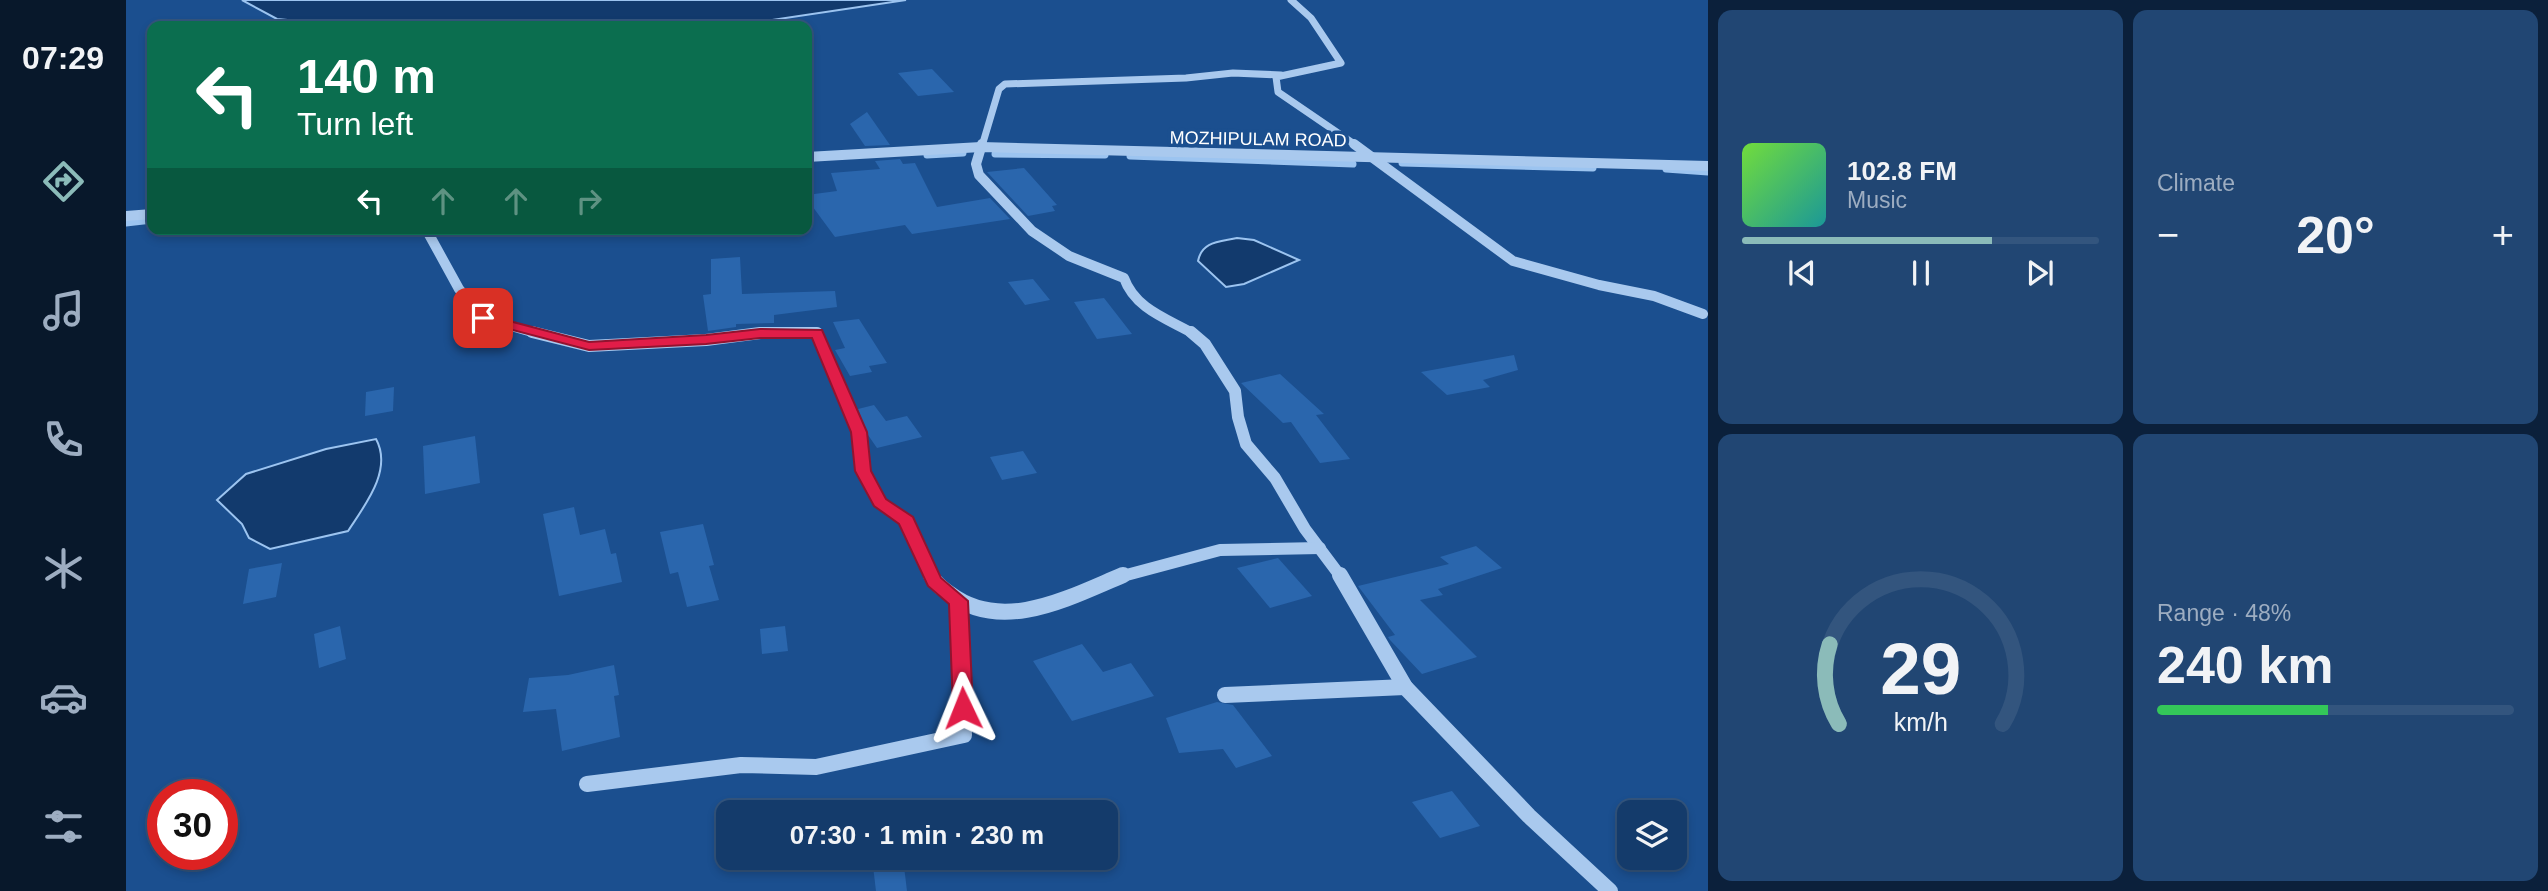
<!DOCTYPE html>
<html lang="en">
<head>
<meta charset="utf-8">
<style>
  body { margin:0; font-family:Arial,sans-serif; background:#214673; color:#f1f3f6; height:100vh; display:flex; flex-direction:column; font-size:26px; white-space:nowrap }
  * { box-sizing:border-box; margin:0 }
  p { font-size:23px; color:#9dadc1 }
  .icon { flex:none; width:38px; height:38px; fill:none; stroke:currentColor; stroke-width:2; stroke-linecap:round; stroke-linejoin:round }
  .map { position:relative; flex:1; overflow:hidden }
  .side { display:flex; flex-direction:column; gap:10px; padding:10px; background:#0b203b; width:840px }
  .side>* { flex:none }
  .guide { position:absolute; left:21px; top:21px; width:665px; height:214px; border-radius:14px; box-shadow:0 4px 10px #0003,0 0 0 2px #33557e; background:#0b6e4f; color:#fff; overflow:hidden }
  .fabs { position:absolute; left:1491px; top:800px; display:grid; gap:14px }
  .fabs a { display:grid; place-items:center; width:70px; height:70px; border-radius:14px; background:#143b6b; box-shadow:0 4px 10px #0003,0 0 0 2px #33557e; font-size:35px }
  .speed { position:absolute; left:21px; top:779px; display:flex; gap:14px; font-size:35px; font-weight:700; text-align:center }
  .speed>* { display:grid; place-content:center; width:91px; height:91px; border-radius:50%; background:#143b6b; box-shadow:0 4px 10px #0003,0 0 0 2px #33557e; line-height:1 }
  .speed .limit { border:10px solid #d22; background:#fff; color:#111 }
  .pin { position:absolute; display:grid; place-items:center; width:60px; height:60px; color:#fff; margin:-30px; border-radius:14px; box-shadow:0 4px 10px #0006 }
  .me { position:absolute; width:77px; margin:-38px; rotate:358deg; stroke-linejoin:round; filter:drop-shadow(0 0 5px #0008) }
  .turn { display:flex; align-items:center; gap:24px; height:147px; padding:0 35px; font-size:32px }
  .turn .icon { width:91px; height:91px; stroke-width:2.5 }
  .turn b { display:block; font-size:49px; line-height:60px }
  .lanes { display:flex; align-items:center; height:66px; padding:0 35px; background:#0003; justify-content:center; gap:35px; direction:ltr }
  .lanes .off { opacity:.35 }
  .big { font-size:52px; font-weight:600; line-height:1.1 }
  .side .tile { flex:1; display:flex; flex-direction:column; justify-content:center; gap:10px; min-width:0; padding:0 24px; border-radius:14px; background:#214673 }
  .side .dial { align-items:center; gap:0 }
  .dial svg { height:182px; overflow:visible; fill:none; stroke:#33557e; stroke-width:7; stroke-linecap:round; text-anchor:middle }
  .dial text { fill:#f1f3f6; stroke:none }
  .song { display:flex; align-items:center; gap:21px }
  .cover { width:84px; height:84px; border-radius:10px; background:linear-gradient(135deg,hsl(100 70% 55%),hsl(180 70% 35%)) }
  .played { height:7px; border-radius:4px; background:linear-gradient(90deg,#8bbbb9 70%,#33557e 70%) }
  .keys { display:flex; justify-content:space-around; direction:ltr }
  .heat { display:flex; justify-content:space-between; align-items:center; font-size:38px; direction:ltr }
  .charge { height:10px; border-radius:5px; background:linear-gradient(90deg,#34c759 48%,#33557e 0) }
  .side .tiles { flex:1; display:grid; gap:10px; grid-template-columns:repeat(2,1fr) }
  .trip { position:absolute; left:590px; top:800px; width:402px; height:70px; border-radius:14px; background:#143b6b; box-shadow:0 4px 10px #0003,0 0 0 2px #33557e; font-weight:600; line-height:70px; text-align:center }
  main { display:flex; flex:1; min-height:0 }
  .dock { display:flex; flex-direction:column; width:126px; justify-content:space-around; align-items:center; background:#08182b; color:#9dadc1 }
  .dock .icon { width:49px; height:49px }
  .dock .active { color:#8bbbb9 }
  .dock b { font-size:32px; color:#f1f3f6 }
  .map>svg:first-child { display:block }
  .water { fill:#123a6d; stroke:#9cc4f0; stroke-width:2 }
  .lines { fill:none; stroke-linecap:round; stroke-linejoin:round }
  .stream { stroke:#9cc4f0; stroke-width:7 }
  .building { fill:#2a66ad }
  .minor-far3 { stroke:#a9c9ee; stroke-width:7 }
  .minor-far2 { stroke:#a9c9ee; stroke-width:10 }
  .minor-far1 { stroke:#a9c9ee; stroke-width:12 }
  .minor { stroke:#a9c9ee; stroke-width:16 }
  .route { fill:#e11d48; stroke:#92132f; stroke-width:2 }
  .labels { text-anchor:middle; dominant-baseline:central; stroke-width:7; stroke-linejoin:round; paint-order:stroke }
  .far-street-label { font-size:18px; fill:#fff; stroke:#1b4f8f }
</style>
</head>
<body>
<main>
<nav class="dock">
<b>07:29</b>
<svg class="icon active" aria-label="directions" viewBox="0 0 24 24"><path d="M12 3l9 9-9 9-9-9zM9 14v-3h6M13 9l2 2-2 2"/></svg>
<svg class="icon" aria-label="music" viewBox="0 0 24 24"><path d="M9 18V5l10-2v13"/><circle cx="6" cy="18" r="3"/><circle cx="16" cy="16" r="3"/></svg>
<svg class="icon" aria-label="phone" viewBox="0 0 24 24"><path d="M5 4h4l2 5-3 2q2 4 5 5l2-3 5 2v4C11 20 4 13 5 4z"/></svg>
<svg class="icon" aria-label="climate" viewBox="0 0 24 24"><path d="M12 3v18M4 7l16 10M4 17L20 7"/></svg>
<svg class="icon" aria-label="car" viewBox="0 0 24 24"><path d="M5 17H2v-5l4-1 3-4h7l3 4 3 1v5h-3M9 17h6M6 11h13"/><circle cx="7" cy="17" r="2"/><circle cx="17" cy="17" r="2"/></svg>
<svg class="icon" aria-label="filters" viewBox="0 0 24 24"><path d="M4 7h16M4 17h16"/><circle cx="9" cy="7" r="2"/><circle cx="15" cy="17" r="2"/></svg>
</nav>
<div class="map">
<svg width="1582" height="891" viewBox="0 0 1582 891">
  <rect width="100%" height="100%" fill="#1b4f8f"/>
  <!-- water -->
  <g class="water">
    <path d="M116,0h664l-174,26h-381l-74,-7z"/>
    <path d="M1111,238l17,2 45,20 -55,24 -18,3 -28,-26c4,-20 22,-19 39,-23z"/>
    <path d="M250,439c17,31 -11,66 -28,92l-78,18 -21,-11 -7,-14 -25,-24 29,-26 80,-25z"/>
  </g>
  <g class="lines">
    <!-- stream -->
    <g class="stream">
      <path d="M869,154l110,1"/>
      <path d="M801,155l36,-2"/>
      <path d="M1004,156l223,8"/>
      <path d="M1276,163l191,5"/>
      <path d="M1540,169l42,3"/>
      <path d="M0,223l26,-3"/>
    </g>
  </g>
  <!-- building -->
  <g class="building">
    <path d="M806,69l22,23 -36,4 -20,-23z"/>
    <path d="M741,112l23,33 -25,1 -15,-22z"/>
    <path d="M774,159l3,5 12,-1 22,44 53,-9 20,21 -98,15 -7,-9 -70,12 -28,-38v-4l30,-4 -6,-18 49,-4 -5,-8z"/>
    <path d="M898,168l33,37 -5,1 3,5 -27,5 -41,-44z"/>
    <path d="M614,257l2,37 93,-3 2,16 -63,8v8l-38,1v3l-28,4 -5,-36 8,-1v-35z"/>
    <path d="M907,279l17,21 -25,5 -17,-23z"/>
    <path d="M978,298l28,36 -35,5 -23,-37z"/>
    <path d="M733,319l28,44 -18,3 3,6 -22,4 -15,-26 10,-2 -12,-26z"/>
    <path d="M1388,355l4,15 -35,10 7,7 -43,8 -26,-23z"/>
    <path d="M1154,374l44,40 -8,1 34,44 -30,4 -29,-41 -8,1 -42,-40z"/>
    <path d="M268,387l-1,24 -28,5 1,-24z"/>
    <path d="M748,405l12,16 21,-5 15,21 -45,11 -9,-13 -10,-26z"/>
    <path d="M349,436l5,47 -55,11 -2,-48z"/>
    <path d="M897,451l14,22 -35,7 -12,-23z"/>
    <path d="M448,507l6,28 25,-6 6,25 5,-1 6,29 -63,14 -16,-82z"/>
    <path d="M577,524l11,41 -5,1 10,34 -32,7 -9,-35 -8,2 -10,-42z"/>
    <path d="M1350,546l26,22 -64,21 5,6 -23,5 57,57 -55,17 -32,-34 -2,-3 7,-2 -37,-49 91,-22 -9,-7z"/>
    <path d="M1152,558l34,38 -42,12 -33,-40z"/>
    <path d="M156,563l-6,34 -33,7 6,-35z"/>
    <path d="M214,626l6,33 -27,9 -5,-34z"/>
    <path d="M659,626l3,25 -26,3 -2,-25z"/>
    <path d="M956,644l21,28 28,-9 23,33 -82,25 -39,-60z"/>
    <path d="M488,665l5,30 -5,1 6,41 -58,14 -6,-42 -33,3 6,-34 39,-3z"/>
    <path d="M1091,702l16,3 39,51 -36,12 -13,-19 -44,4 -13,-35z"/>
    <path d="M1326,791l28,35 -40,12 -28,-36z"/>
    <path d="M746,858h31l4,33h-31z"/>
  </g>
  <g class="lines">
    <!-- minor-far3 -->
    <g class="minor-far3">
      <path d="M1165,0l20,18 30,45 -65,14 2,15 79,54"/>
      <path d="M856,146l17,-57 6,-5 181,-6 47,-5 48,2 -5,2"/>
    </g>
    <!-- minor-far2 -->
    <g class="minor-far2">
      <path d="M856,144l-6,20 3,11 53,56 37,25 55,22c11,31 44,41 70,56"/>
      <path d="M1228,144l159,117 86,24 55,11 49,18"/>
      <path d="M681,157l174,-10 727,19"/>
      <path d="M0,216l26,-2"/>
      <path d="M300,229l33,60 24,29 56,16"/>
      <path d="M627,334h64"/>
    </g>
    <!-- minor-far1 -->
    <g class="minor-far1">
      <path d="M406,332l57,14 117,-6 54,-7h57l42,100 4,38 17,31 26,19 26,56"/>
      <path d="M1065,332l14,12 30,47 3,26 8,27 29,34 30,51 36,48"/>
      <path d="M993,577l101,-27 100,-2"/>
    </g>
    <!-- minor -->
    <g class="minor">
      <path d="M805,575c4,9 11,13 19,19 53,40 120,3 173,-19"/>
      <path d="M1214,575l65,112 124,129 81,75"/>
      <path d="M1099,695l180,-8"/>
      <path d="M461,784l154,-19 75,2 148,-32 -5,-134"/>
    </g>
  </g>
  <!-- route -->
  <path class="route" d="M357,314l106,28 117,-7 54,-6 62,1 45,102 4,39 15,28 27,18 28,61 27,23 5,107 -3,5 -7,3 -7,-3 -3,-5 -4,-104 -21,-18 -29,-62 -25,-18 -19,-35 -4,-39 -39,-94h-52l-54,6 -117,6 -111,-29 -2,-3z"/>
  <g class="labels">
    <!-- far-street labels -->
    <g class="far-street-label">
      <text transform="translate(1132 139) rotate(1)">MOZHIPULAM ROAD</text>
    </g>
  </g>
</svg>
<div class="fabs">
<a><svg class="icon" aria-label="layers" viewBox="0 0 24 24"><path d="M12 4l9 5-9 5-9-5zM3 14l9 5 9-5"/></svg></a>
</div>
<div class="speed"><div class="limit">30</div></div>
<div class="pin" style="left:357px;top:318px;background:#d93025"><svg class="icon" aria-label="arrive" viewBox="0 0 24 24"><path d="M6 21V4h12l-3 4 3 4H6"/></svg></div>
<svg class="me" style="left:837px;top:708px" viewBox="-20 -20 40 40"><path d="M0-17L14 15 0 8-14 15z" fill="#e11d48" stroke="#fff" stroke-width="4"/></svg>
<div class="trip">07:30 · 1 min · 230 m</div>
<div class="guide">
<div class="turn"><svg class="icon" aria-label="left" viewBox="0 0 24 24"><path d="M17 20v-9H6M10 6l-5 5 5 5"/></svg><div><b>140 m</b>Turn left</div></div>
<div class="lanes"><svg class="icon" aria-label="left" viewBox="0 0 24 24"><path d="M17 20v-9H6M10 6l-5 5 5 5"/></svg><svg class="icon off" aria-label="ahead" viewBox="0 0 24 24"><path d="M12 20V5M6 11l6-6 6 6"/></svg><svg class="icon off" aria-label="ahead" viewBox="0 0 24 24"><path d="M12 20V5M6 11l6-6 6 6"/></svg><svg class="icon off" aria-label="right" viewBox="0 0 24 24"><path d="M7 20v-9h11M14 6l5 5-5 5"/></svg></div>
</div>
</div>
<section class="side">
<div class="tiles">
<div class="tile">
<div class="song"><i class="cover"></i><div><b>102.8 FM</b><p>Music</p></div></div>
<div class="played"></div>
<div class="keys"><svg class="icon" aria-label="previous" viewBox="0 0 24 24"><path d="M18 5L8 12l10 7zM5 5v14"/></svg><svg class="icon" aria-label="pause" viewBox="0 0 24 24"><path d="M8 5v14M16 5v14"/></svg><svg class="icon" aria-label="next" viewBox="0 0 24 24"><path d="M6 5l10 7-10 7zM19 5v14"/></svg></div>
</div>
<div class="tile"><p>Climate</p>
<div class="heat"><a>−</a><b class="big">20°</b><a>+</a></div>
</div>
<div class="tile dial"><svg viewBox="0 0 100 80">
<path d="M14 69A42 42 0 1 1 86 69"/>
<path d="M14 69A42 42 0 0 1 10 34" stroke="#8bbbb9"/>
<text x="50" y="56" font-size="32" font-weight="700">29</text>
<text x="50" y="72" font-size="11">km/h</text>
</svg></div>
<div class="tile"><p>Range · 48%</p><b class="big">240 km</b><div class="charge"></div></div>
</div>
</section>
</main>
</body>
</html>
